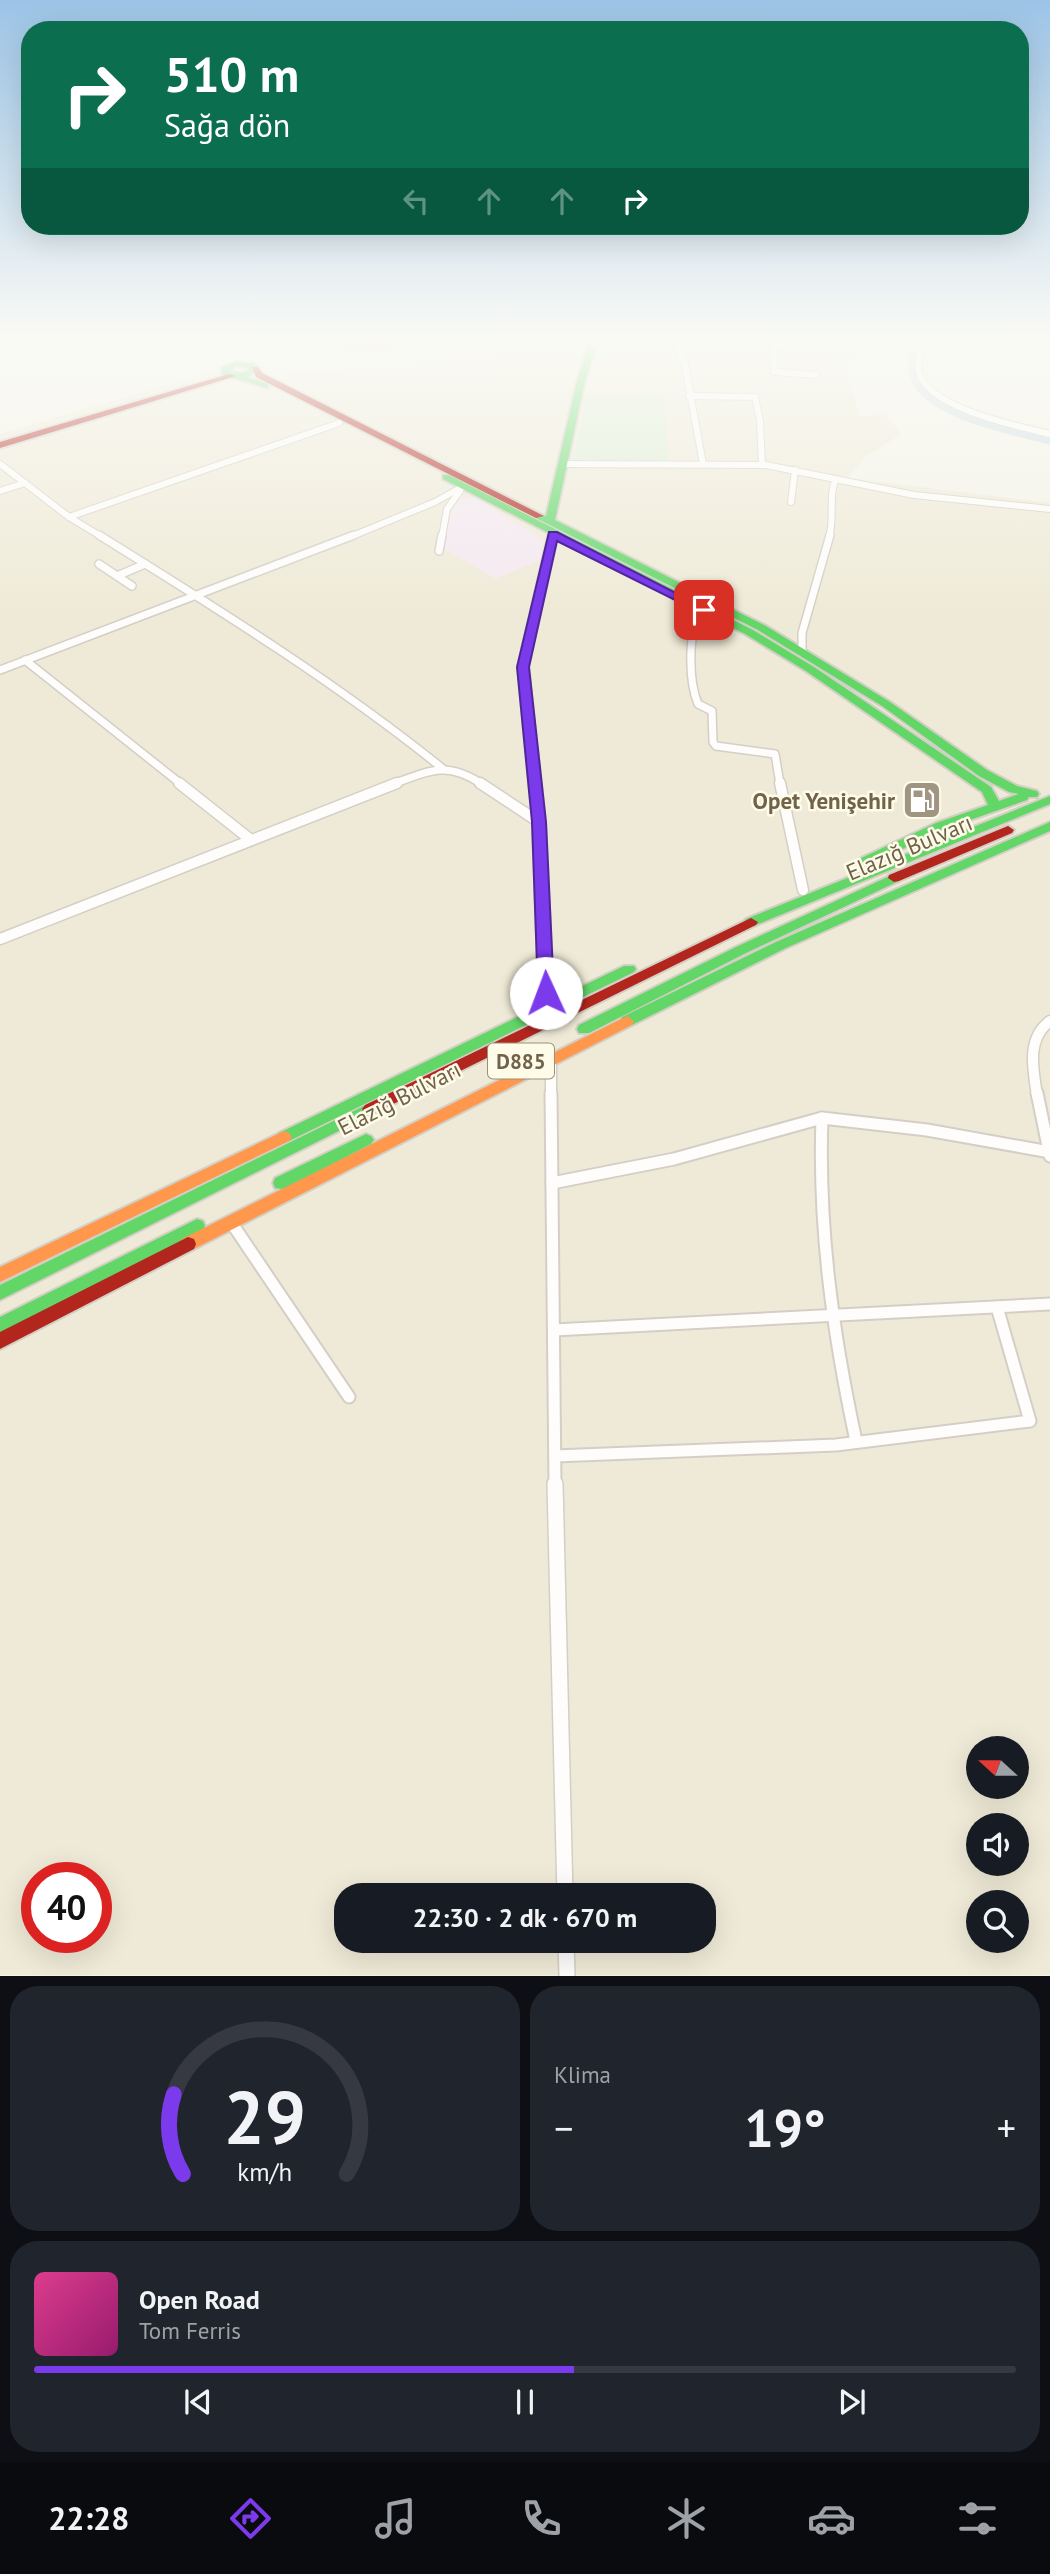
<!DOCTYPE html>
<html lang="tr">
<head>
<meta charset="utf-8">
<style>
  body { margin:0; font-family:"PT Sans",sans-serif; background:#20242c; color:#f1f3f6; height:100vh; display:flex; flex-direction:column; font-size:26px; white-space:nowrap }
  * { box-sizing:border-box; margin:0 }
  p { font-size:23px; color:#9ea1a6 }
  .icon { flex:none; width:38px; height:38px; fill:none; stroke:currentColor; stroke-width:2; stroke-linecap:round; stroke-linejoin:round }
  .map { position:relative; height:1976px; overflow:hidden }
  .panel { display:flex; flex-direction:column; gap:10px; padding:10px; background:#0d0f14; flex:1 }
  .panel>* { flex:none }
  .hud { position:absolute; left:21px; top:21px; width:1008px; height:214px; border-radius:28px; box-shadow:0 7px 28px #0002; background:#0b6e4f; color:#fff; overflow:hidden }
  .needle { width:46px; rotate:291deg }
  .tools { position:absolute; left:966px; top:1736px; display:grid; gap:14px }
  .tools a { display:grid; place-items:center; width:63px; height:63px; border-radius:50%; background:#171b24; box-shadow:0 7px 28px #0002; font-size:35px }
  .speed { position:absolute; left:21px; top:1862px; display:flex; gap:14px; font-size:35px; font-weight:700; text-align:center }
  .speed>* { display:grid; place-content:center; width:91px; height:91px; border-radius:50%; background:#171b24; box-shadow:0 7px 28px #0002; line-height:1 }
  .speed .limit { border:10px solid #d22; background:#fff; color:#111 }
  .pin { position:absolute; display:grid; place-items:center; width:60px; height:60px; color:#fff; margin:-30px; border-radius:14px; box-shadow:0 4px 10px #0006 }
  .me { position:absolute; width:77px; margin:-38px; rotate:358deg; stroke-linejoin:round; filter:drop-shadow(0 0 5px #0008) }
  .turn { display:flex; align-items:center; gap:24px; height:147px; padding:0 28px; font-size:32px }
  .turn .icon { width:91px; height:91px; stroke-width:2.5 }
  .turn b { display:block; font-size:49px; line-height:60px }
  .lanes { display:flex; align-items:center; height:66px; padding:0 28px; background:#0003; justify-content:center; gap:35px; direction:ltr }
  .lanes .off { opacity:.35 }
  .big { font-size:52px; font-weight:600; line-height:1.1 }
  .panel .widget { flex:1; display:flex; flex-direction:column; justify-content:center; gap:10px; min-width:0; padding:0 24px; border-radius:28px; background:#20242c }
  .panel .dial { align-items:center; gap:0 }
  .dial svg { height:182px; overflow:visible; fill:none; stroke:#363941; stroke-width:7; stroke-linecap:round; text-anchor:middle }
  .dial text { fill:#f1f3f6; stroke:none }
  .song { display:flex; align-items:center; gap:21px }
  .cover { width:84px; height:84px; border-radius:10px; background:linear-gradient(135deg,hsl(330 70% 55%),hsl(320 70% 35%)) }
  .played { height:7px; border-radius:4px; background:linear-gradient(90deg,#7c3aed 55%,#363941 55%) }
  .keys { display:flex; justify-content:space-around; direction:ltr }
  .heat { display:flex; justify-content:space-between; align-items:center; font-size:38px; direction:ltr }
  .panel .tiles { flex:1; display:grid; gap:10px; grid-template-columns:1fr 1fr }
  .widget:last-child { grid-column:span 2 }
  .trip { position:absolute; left:334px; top:1883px; width:382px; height:70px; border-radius:28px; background:#171b24; box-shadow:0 7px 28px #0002; font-weight:600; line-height:70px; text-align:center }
  .dock { display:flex; height:112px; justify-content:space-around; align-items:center; background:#090b0e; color:#9ea1a6 }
  .dock .icon { width:49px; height:49px }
  .dock .active { color:#7c3aed }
  .dock b { font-size:32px; color:#f1f3f6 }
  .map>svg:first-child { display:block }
  .residential { fill:#efead7; fill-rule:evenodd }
  .education { fill:#f4e8f0 }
  .green { fill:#dcecd3 }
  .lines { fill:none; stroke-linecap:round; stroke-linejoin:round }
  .canal { stroke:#cadce4; stroke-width:7 }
  .street-far4-casing { stroke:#d3cfc6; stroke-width:8 }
  .street-far3-casing { stroke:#d3cfc6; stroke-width:10 }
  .street-far2-casing { stroke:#d3cfc6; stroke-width:13 }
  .street-far1-casing { stroke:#d3cfc6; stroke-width:15 }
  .street-casing { stroke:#d3cfc6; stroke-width:18 }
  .fast-casing { stroke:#d3cfc5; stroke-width:4 }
  .slow-casing { stroke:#d3cfc5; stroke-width:4 }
  .jam-casing { stroke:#d3cfc5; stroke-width:4 }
  .street-far4 { stroke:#fefdfc; stroke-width:6 }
  .street-far3 { stroke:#fefdfc; stroke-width:7 }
  .street-far2 { stroke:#fefdfc; stroke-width:10 }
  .street-far1 { stroke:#fefdfc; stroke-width:11 }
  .street { stroke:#fefdfc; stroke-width:15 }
  .fast { fill:#63d668; fill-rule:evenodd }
  .slow { fill:#ff974d; fill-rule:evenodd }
  .jam { fill:#b3261e; fill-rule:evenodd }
  .route { fill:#7c3aed; stroke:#51269a; stroke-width:2 }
  .labels { text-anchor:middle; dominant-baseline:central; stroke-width:5; stroke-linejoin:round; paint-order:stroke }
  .shield { fill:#fefbe8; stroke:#9b9079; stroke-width:2 }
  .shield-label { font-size:21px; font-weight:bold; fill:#71624a }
  .poi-label { font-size:23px; font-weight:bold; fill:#71624a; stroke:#fefbe8; text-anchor:end }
  .street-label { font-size:23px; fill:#71624a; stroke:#fefbe8 }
</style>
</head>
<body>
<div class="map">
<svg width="1050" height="1976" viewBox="0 0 1050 1976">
  <rect width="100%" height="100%" fill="#f5f3e8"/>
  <!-- residential -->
  <path class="residential" d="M493,340h364l3,22 -17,2 17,52 26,-1 16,19 -36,22 -19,22 203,25v1472h-1050v-1541l213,-63 64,4 163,-12 58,-11zM978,1748h39v39h-39zM978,1825h39v39h-39zM37,1878h59v59h-59zM346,1895h358v46h-358zM978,1902h39v39h-39z"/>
  <!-- education -->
  <path class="education" d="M455,497l21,1 67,42 -1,19 -46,20 -53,-31z"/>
  <!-- green -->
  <g class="green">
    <path d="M864,340h44v15l-46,-1z"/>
    <path d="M664,395l4,67 -95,-2 14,-64z"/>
  </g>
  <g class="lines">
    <!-- canal -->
    <g class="canal">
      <path d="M302,340c48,13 94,9 142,0"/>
      <path d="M915,340c-2,12 -5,26 -1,38 13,38 102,54 136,63"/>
    </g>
    <!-- street-far4 casing -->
    <g class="street-far4-casing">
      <g id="street-far4">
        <path d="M674,340l11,25 18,99"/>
        <path d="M773,340l1,32 42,3"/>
        <path d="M926,340c-4,9 -10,22 -7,32 10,37 99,54 131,62"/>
        <path d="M773,345l15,1"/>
        <path d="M689,396l66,1 5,24 2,44"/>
        <path d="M0,464l69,53 33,20"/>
        <path d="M562,464l204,1 148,30 136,14"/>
        <path d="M0,491l25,-8"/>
        <path d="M791,502l4,-32"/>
        <path d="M69,517l270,-94"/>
        <path d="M350,537l85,-35 27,-15"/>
        <path d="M442,537l5,-28 13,-18"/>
        <path d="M829,537c6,-18 -1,-39 6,-56"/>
      </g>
    </g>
    <!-- street-far3 casing -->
    <g class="street-far3-casing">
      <g id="street-far3">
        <path d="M99,535c117,73 235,146 343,233"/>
        <path d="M439,551l3,-16"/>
        <path d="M99,564l18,12"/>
        <path d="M132,586l-15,-10 28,-12"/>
        <path d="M704,610c-18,17 -15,72 -6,94l14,7 1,31 3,4 59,8 5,30"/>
        <path d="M802,650v-17l28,-98"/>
        <path d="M25,660l156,124"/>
        <path d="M0,670l354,-135"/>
        <path d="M393,784c38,-14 54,-23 89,0"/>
      </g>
    </g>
    <!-- street-far2 casing -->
    <g class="street-far2-casing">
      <g id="street-far2">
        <path d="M179,783l72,57"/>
        <path d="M480,783l59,39"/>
        <path d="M780,783l23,107"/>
        <path d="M0,939l397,-156"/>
        <path d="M551,1058v37"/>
        <path d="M1037,1095c-4,-26 -11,-56 13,-74"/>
      </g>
    </g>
    <!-- street-far1 casing -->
    <g class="street-far1-casing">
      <g id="street-far1">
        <path d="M551,1093l4,392"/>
        <path d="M1037,1093l13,63"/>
        <path d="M822,1118c-4,110 11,216 34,323"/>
        <path d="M552,1183l122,-24 148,-41 105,12 123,22"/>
        <path d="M231,1222l118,175"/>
        <path d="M554,1330l496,-26"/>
        <path d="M555,1456l281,-11 194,-24 -33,-114"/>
      </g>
    </g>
    <!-- street casing -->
    <g class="street-casing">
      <g id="street">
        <path d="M555,1484l10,411"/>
        <path d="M566,1941l1,35"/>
      </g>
    </g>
    <!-- fast casing -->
    <g class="fast-casing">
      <g id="fast">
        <path d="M590,340h8l-13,41 -30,139 211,106 124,76 97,68 30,16 20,5 2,3 -2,3h-8l-2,3 -83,29 -77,37h-10l-1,-3 1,-3 79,-37 52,-18 -6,-13 -176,-121 -61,-37 -188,-96 -29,129 17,155 8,171 -4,9 75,-36h10l2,3 -2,3 -345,169 -5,2 -5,-2 -3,-4 3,-4 253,-123 7,-17 -6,-171 -15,-155 31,-134 -106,-54v-4h6l304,155 61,37 177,120 8,14 20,-7 -10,-2 -30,-16 -97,-70 -124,-76 -222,-112v-4l10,2 31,-135z"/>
        <path d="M235,362l17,1 6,4v4l-11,6 21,7v4l-46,-13v-8zM236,366l14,3 -8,4 -13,-2z"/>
        <path d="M1050,796v8l-294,121 -5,1 -7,-4 2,-3z"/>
        <path d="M1050,822v9l-264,117 -154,77h-10l-2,-4 2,-4 154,-75z"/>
        <path d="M894,874l5,1 1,3 -1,3 -153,72 -157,80h-10l-2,-4 2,-4 157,-78z"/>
        <path d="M370,1103l5,2 3,4 -3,4 -375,187v-15z"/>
        <path d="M366,1134l5,2 3,4 -3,4 -84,44 -6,1 -6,-1 -2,-5 2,-5z"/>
        <path d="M197,1219l6,2 2,5 -2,5 -203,102v-16z"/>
      </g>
    </g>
    <!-- slow casing -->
    <g class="slow-casing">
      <g id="slow">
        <path d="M311,340l64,4 49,-4 -49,8 -60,-6z"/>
        <path d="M627,1016l7,5 -2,4 -438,224 -6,2 -6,-2 -2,-5 2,-5z"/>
        <path d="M284,1131l5,2 3,4 -3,4 -289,141v-15z"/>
      </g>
    </g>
    <!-- jam casing -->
    <g class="jam-casing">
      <g id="jam">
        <path d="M252,367h6l4,6 282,143 -8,2 -280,-141z"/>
        <path d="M229,374l7,2 -236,72v-6z"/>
        <path d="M1008,826l6,4 -2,3 -113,48 -5,1 -6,-4 1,-3z"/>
        <path d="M751,918l7,4 -2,3 -381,188h-10l-3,-4 3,-4z"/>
        <path d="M188,1237l6,2 2,5 -2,5 -194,100v-17z"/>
      </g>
    </g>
    <!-- street-far4 -->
    <use href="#street-far4" class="street-far4"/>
    <!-- street-far3 -->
    <use href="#street-far3" class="street-far3"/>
    <!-- street-far2 -->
    <use href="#street-far2" class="street-far2"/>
    <!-- street-far1 -->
    <use href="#street-far1" class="street-far1"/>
    <!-- street -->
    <use href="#street" class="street"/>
    <!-- fast -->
    <use href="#fast" class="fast"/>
    <!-- slow -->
    <use href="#slow" class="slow"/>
    <!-- jam -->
    <use href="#jam" class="jam"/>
  </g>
  <!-- sky -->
  <linearGradient id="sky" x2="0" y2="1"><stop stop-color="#9cc4e6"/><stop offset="0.55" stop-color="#fafaf5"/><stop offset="1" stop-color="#fafaf5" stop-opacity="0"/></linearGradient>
  <rect width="1050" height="616" fill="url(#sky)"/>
  <!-- route -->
  <path class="route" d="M549,532h8l152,78 -10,2 -142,-71 -28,126 17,155 8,171 -8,6 -8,-6 -6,-171 -15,-155z"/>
  <!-- icons -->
  <defs>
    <g id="fuel-square" transform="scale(2.0125)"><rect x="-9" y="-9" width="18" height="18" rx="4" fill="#9f9581" stroke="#fefbe8"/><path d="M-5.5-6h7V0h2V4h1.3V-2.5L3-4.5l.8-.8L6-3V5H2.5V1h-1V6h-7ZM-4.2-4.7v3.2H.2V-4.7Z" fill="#fff"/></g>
  </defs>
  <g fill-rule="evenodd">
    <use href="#fuel-square" x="922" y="800"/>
  </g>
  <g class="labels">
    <!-- shield labels -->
    <rect class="shield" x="488" y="1043.5" width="66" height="35" rx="5"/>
    <g class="shield-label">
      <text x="521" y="1061">D885</text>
    </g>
    <!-- poi labels -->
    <g class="poi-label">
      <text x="895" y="800">Opet Yenişehir</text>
    </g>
    <!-- street labels -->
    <g class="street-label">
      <text transform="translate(909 847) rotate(-23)">Elazığ Bulvarı</text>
      <text transform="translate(399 1098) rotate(-27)">Elazığ Bulvarı</text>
    </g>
  </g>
</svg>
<div class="tools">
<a><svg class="needle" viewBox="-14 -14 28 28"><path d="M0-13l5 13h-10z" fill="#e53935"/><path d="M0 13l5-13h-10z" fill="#9ea1a6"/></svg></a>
<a><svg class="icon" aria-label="sound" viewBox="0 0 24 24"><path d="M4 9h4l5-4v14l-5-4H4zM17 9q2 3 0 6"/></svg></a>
<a><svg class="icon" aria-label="search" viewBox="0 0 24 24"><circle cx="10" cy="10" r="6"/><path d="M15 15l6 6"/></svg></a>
</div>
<div class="speed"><div class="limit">40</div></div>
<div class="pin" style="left:704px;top:610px;background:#d93025"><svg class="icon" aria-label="arrive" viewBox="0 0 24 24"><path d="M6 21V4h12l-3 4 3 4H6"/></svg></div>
<svg class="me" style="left:546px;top:993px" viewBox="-20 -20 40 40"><circle r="19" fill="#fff"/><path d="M0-13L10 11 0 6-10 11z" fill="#7c3aed"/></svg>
<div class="trip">22:30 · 2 dk · 670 m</div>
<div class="hud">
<div class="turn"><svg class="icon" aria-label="right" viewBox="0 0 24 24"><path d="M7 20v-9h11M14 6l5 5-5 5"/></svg><div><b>510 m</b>Sağa dön</div></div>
<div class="lanes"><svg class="icon off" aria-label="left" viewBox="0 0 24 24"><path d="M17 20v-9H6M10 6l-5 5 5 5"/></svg><svg class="icon off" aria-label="ahead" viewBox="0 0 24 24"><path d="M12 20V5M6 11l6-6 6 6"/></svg><svg class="icon off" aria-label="ahead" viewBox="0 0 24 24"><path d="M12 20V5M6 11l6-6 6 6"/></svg><svg class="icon" aria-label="right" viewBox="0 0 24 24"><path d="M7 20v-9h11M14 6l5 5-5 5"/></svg></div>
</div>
</div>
<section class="panel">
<div class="tiles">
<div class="widget dial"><svg viewBox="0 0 100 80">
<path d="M14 69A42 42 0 1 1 86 69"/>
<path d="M14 69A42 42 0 0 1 10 34" stroke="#7c3aed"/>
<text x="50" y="56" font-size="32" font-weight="700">29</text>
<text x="50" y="72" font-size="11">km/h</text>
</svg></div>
<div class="widget"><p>Klima</p>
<div class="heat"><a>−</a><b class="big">19°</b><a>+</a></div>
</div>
<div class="widget">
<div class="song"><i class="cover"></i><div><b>Open Road</b><p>Tom Ferris</p></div></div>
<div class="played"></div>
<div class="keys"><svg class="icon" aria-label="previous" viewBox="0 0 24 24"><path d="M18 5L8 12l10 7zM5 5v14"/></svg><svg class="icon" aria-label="pause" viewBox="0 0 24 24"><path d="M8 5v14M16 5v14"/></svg><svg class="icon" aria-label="next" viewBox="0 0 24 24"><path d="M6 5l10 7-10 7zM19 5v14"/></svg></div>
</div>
</div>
</section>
<nav class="dock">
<b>22:28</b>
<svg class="icon active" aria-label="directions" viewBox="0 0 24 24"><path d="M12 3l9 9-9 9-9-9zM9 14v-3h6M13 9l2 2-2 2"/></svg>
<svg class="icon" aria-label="music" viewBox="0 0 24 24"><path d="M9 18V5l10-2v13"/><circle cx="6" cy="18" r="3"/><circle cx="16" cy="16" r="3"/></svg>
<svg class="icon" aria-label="phone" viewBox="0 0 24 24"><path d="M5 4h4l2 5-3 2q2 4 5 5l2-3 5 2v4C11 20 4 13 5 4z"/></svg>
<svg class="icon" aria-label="climate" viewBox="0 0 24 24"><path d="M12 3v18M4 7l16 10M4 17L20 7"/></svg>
<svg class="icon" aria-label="car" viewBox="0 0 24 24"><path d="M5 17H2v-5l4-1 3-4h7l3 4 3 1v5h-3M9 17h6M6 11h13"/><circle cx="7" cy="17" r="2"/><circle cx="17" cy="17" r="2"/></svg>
<svg class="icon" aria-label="filters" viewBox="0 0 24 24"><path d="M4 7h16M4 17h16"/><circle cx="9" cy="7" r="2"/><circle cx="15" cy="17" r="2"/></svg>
</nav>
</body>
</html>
